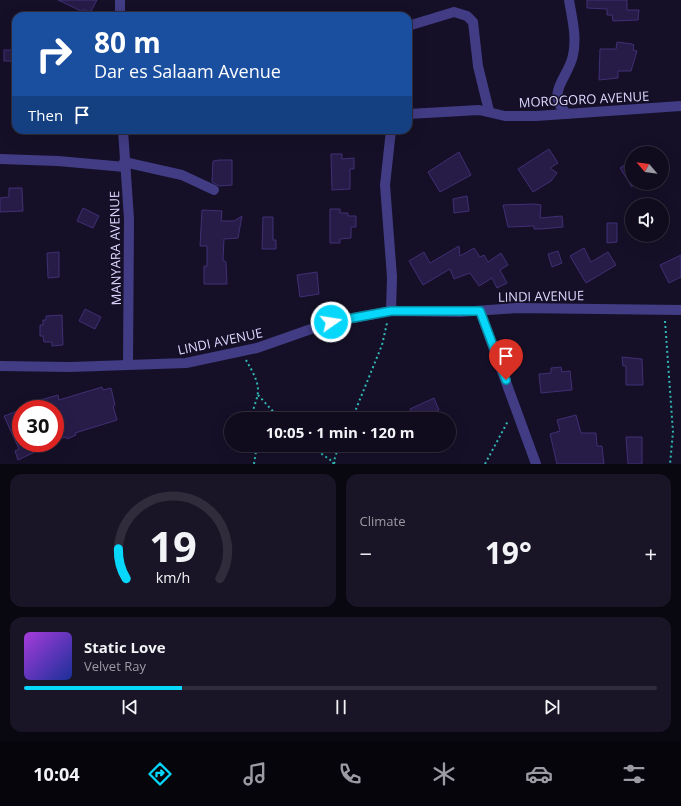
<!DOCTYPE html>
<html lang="en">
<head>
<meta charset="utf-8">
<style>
  body { margin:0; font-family:"Open Sans",sans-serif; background:#191526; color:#f1f3f6; height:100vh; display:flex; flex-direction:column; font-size:15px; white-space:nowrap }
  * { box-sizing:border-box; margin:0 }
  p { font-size:13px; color:#9c9ba4 }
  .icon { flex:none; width:22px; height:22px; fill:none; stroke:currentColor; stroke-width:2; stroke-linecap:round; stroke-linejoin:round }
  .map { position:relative; height:464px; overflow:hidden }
  .side { display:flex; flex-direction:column; gap:10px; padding:10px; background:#090710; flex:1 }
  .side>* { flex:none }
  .guide { position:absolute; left:12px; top:12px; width:400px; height:122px; border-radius:12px; box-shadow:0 4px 16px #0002,0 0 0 1px #302c3b; background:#1a4fa0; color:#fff; overflow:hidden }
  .needle { width:26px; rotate:299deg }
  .buttons { position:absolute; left:625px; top:146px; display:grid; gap:8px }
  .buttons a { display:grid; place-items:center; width:44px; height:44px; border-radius:50%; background:#100c1d; box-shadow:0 4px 16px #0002,0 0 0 1px #302c3b; font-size:20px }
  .speed { position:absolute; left:12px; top:400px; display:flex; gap:8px; font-size:20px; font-weight:700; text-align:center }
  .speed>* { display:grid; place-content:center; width:52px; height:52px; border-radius:50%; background:#100c1d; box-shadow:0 4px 16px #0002,0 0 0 1px #302c3b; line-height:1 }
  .speed .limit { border:6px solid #d22; background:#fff; color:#111 }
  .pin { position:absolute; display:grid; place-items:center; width:34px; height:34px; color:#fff; margin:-41px -17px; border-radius:50% 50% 50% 0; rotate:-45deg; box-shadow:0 0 4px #0007 }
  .pin .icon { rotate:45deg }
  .me { position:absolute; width:44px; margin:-22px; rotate:77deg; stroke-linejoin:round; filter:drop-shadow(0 0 3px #0008) }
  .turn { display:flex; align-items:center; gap:14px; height:84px; padding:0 16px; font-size:18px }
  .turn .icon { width:52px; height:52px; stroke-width:2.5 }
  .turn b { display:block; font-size:28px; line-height:34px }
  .then { display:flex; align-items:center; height:38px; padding:0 16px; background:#0003; gap:8px; font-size:15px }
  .big { font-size:30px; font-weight:700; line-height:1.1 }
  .side .widget { flex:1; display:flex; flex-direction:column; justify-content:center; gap:6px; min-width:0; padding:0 14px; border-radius:12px; background:#191526 }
  .side .dial { align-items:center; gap:0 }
  .dial svg { height:104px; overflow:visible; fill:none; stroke:#302c3b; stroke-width:7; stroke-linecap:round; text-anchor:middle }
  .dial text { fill:#f1f3f6; stroke:none }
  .song { display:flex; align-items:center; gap:12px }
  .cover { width:48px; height:48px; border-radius:6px; background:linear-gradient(135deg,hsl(280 70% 55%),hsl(230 70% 35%)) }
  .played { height:4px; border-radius:2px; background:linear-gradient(90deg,#06d7fb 25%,#302c3b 25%) }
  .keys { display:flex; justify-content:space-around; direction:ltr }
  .heat { display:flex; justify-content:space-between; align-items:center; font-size:22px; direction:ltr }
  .side .tiles { flex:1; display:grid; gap:10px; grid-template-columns:1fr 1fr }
  .widget:last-child { grid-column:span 2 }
  .trip { position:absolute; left:224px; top:412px; width:232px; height:40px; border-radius:20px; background:#100c1d; box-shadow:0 4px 16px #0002,0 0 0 1px #302c3b; font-weight:700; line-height:40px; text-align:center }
  .tab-bar { display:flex; height:64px; justify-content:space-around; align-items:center; background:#06050c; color:#9c9ba4 }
  .tab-bar .icon { width:28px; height:28px }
  .tab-bar .active { color:#06d7fb }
  .tab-bar b { font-size:18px; color:#f1f3f6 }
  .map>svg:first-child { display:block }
  .building { fill:#271c48; stroke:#402f74 }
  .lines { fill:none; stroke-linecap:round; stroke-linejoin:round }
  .path { stroke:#32b8b6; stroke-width:2; stroke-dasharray:2 3; stroke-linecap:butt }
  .street { stroke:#423c85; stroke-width:10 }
  .route-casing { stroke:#048ca3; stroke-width:10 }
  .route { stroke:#06d7fb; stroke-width:7 }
  .labels { text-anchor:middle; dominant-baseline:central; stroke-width:3; stroke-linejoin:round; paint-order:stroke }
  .street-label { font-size:13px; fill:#ddd7fe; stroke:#151027 }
</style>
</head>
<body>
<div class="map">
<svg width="681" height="464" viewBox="0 0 681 464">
  <rect width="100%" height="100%" fill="#151027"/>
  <!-- building -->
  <g class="building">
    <path d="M58,0h39l-7,13 -6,-4 -1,3z"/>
    <path d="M587,0h40v10h12l-1,10 -25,1 -1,-6h-5v-6l-20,-1z"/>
    <path d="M617,42l15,2 2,1 -1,5 4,1 -6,20h-13v7l-19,2 1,-31h16z"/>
    <rect x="4" y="50" width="11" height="11"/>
    <path d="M549,149l9,14 -8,5 7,5 -6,8 -18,11 -15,-23z"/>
    <path d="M459,152l12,23 -31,17 -12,-20z"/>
    <path d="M331,154h11v5l12,-1v11h-4v20l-18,1z"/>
    <path d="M219,160h13v25l-13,1 -7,-4 1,-21z"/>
    <path d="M632,160v27l-12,-19z"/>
    <path d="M9,188h13l1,23 -23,1v-14l9,-1z"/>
    <path d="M467,196l2,15 -15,2 -1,-14z"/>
    <path d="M533,204l8,1 -1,13 22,-2 1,11 -22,2h-7v-3l-26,1 -5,-22z"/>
    <path d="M83,208l16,8 -6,12 -16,-7z"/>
    <path d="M330,209h10v4h8v3h8v11h-5v11l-11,1v4h-10z"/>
    <path d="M202,210l20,1 -1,10h13l8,-5 -4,22 -14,1 -1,21 3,2 1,22h-23v-18h3v-20h-7z"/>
    <path d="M263,217h10v23h3v9h-14z"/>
    <path d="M607,223h10v19l-10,1z"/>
    <path d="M459,246l1,10 14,-8 6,9 4,-2 4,7 13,-9 7,12 -8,5 7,13 -10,5 -5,-10 -13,8 -9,-13 -16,6 -4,-10 -27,16 -14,-24 15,-9 6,11z"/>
    <path d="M584,248l7,14 17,-10 8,13 -30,18 -16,-27z"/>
    <path d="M558,251l4,12 -10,4 -4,-13z"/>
    <path d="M59,252v25l-11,1 -1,-25z"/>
    <path d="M681,255v22l-12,6 -9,-18z"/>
    <path d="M317,272l2,22 -19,3 -3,-22z"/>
    <path d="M85,309l16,8 -6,12 -16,-8z"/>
    <path d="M62,315l1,30 -11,1v-4h-8l-1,-6h-3v-11h3v-5h3v-4z"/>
    <path d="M622,357l20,2 1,26h-17v-19h-3z"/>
    <path d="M561,367l1,5 8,-1 2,19 -31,3 -2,-19 12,-1v-5z"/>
    <path d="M102,387l1,3 8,-2 4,17 -2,1 4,14 -42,13 1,2 -9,4 -1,-2 -11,3v-31h-19l-1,-3 3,-1 -1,-4 21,-6 1,5z"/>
    <path d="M434,398l5,12 -20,9h-5l-4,-10z"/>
    <path d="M21,410v33h12l4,8 -19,9 -3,-9 4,-2 -15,-33z"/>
    <path d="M576,415l5,18h15l1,13h5l2,18h-47l-7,-30 10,-3 -3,-11z"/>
    <path d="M626,437h16v27h-14z"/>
  </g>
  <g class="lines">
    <!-- path -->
    <g class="path">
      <path d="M665,321l8,111 -3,32"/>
      <path d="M246,360c5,9 12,20 12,30 0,10 -6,18 -6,29"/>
      <path d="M258,395l22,24"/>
      <path d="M352,419l30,-74 5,-22"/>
      <path d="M309,445l27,19"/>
      <path d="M254,464l3,-19"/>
      <path d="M333,464l6,-19"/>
      <path d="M485,464l23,-43"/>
    </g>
    <!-- street -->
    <g class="street">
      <path d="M120,16v-16"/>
      <path d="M408,26l46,-14 13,4 6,6 5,44 11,45"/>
      <path d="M408,114l71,-4 26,6h31l145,-10"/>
      <path d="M567,114c-23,-22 2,-36 6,-59 4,-18 -1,-37 -4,-55"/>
      <path d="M123,130l6,89 -1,146"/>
      <path d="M0,159l58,2 67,6"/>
      <path d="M124,162l58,13 32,15"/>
      <path d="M391,311l1,-34 -7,-92 6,-55"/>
      <path d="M480,311l56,153"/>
      <path d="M0,366l70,1 116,-4 71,-15 74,-26 60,-11 69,1 57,-4 164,2"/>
    </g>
  </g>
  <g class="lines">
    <!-- route casing -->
    <g class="route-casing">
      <path id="route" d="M331,322l60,-11h89l26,69"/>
    </g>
    <!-- route -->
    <use href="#route" class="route"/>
  </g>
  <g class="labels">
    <!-- street labels -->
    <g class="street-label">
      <text transform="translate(584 99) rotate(-3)">MOROGORO AVENUE</text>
      <text transform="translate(115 248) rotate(-91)">MANYARA AVENUE</text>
      <text transform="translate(541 296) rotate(-1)">LINDI AVENUE</text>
      <text transform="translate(220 341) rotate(-12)">LINDI AVENUE</text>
    </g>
  </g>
</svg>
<div class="buttons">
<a><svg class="needle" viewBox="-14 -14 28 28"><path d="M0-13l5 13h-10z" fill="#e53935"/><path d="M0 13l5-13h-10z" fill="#9c9ba4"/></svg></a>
<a><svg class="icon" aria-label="sound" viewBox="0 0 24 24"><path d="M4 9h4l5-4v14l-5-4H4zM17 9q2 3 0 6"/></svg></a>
</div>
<div class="speed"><div class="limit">30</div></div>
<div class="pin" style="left:506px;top:380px;background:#d93025"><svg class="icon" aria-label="arrive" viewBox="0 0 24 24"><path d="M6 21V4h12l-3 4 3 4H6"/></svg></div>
<svg class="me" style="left:331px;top:322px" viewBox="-20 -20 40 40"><circle r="17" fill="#06d7fb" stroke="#fff" stroke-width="3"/><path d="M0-11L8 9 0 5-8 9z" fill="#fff"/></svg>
<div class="trip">10:05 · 1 min · 120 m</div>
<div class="guide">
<div class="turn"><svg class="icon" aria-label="right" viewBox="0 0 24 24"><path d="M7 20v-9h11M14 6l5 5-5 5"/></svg><div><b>80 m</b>Dar es Salaam Avenue</div></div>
<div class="then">Then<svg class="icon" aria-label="arrive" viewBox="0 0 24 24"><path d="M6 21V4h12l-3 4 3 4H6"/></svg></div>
</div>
</div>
<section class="side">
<div class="tiles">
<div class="widget dial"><svg viewBox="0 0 100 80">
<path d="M14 69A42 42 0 1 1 86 69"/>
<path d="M14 69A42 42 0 0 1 8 46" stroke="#06d7fb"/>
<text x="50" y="56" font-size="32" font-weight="700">19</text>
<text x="50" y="72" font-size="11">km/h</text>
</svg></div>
<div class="widget"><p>Climate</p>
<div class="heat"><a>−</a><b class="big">19°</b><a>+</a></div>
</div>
<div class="widget">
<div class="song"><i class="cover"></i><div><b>Static Love</b><p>Velvet Ray</p></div></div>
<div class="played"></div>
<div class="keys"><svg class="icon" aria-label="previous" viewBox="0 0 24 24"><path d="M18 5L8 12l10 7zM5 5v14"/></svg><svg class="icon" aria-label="pause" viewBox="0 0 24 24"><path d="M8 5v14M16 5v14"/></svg><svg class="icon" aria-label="next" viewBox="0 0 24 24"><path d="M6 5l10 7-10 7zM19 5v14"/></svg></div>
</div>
</div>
</section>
<nav class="tab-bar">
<b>10:04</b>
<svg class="icon active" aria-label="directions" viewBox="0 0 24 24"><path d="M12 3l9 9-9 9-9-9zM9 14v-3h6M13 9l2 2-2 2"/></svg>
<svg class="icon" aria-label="music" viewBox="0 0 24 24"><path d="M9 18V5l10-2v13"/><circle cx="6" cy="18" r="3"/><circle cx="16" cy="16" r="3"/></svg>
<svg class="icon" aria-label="phone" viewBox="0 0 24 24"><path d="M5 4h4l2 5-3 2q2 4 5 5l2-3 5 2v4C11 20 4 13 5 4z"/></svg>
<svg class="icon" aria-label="climate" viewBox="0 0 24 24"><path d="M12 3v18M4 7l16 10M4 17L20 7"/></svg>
<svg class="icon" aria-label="car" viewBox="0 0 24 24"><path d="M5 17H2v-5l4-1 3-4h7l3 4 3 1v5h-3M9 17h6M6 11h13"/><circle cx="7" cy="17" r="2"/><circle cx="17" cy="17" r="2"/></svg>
<svg class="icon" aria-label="filters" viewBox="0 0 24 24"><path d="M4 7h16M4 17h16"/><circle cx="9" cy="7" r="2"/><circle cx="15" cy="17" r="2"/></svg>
</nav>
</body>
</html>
